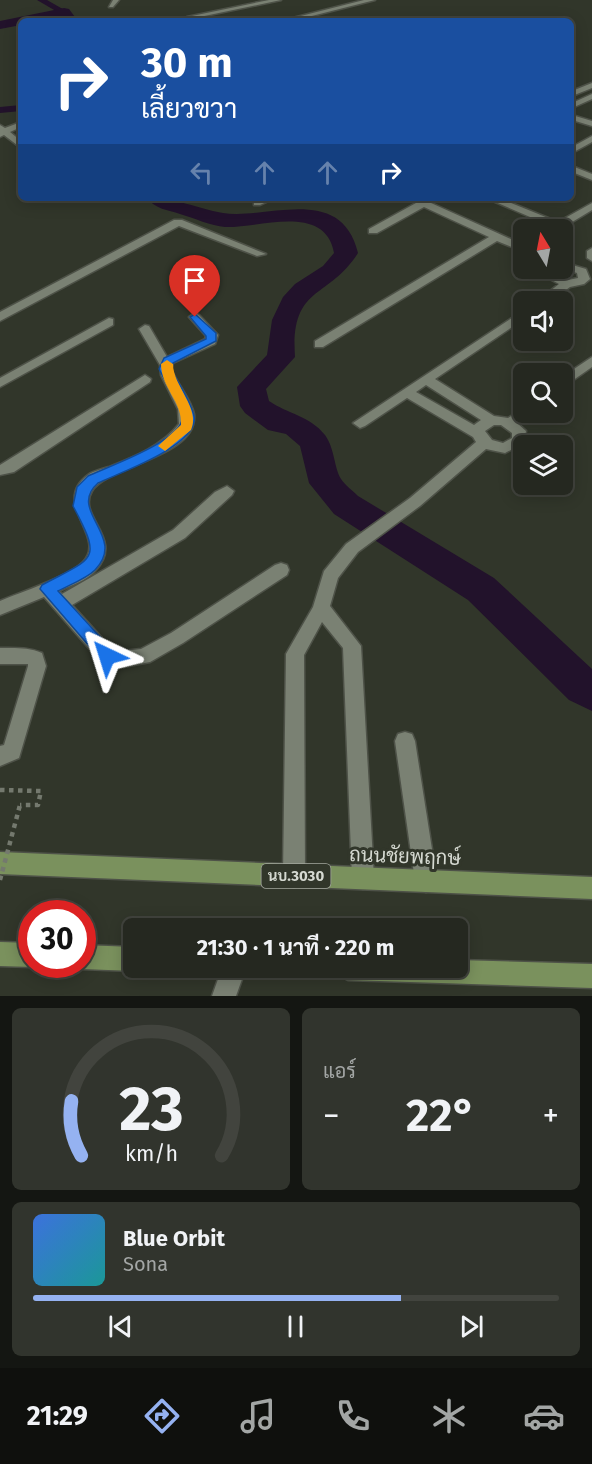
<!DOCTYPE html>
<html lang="th">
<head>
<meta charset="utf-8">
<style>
  body { margin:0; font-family:"Fira Sans",Sarabun,sans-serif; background:#31342d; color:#f1f3f6; height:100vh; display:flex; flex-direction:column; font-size:22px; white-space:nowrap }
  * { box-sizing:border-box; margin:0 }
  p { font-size:20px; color:#a3a6a5 }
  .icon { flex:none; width:33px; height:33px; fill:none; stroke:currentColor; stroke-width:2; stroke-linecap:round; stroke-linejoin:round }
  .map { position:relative; height:996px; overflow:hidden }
  .sheet { display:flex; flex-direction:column; gap:12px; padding:12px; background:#141612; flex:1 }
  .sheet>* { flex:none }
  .top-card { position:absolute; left:18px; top:18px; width:556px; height:183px; border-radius:9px; box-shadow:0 3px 15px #0003,0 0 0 2px #42443e; background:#1a4fa0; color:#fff; overflow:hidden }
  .needle { width:39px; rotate:350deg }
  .controls { position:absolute; left:513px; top:219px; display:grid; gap:12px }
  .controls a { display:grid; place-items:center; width:60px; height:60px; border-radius:9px; background:#252820; box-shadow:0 3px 15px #0003,0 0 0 2px #42443e; font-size:30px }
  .speed { position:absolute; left:18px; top:900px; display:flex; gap:12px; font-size:30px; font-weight:700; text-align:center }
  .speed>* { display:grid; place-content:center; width:78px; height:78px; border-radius:50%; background:#252820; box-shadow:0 3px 15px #0003,0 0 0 2px #42443e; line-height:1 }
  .speed .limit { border:9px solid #d22; background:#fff; color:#111 }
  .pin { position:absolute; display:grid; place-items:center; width:51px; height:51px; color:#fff; margin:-62px -26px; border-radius:50% 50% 50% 0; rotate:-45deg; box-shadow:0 0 6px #0007 }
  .pin .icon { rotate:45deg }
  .me { position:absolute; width:66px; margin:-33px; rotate:319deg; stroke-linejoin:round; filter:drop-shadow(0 0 4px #0008) }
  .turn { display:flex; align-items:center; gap:21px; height:126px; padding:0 24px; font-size:27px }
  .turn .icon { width:78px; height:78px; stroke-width:2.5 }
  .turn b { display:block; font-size:42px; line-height:51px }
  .lanes { display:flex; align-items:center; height:57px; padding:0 24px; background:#0003; justify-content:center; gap:30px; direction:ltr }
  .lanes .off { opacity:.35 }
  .big { font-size:45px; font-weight:700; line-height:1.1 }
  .sheet .widget { flex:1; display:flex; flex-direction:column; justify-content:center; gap:9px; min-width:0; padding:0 21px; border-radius:9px; background:#31342d }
  .sheet .dial { align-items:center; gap:0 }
  .dial svg { height:156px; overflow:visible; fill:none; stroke:#42443e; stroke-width:7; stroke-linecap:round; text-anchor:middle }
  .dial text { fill:#f1f3f6; stroke:none }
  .song { display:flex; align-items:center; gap:18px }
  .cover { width:72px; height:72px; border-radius:9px; background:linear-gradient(135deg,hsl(220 70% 55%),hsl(180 70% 35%)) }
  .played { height:6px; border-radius:3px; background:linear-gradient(90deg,#95b2f1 70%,#42443e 70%) }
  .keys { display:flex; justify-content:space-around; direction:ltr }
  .heat { display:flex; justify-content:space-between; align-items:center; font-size:33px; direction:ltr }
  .sheet .tiles { flex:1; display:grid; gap:12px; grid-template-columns:1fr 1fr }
  .widget:last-child { grid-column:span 2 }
  .trip { position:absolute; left:123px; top:918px; width:345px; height:60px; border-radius:9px; background:#252820; box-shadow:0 3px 15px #0003,0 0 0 2px #42443e; font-weight:700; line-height:60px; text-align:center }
  .tab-bar { display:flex; height:96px; justify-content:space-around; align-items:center; background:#0f100d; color:#a3a6a5 }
  .tab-bar .icon { width:42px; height:42px }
  .tab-bar .selected { color:#95b2f1 }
  .tab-bar b { font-size:27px; color:#f1f3f6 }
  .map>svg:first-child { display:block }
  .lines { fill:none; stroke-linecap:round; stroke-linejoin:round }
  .canal { fill:#22122b; fill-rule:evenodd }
  .river { fill:#22122b; fill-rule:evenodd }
  .minor-casing { stroke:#4e5248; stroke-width:3 }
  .major-casing { stroke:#4e5248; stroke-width:3 }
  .path { stroke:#74796e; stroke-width:4.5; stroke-dasharray:4.5 4.5; stroke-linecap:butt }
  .minor { fill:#7a8173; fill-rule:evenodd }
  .major { fill:#7a915d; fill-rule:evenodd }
  .path-bridge { stroke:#74796e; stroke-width:4.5; stroke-dasharray:4.5 4.5; stroke-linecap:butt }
  .route { fill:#1a73e8; stroke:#114b97; stroke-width:1.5 }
  .slow { fill:#f59e0b }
  .labels { text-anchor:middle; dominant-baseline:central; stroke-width:6; stroke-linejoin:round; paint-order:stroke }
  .shield { fill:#31362a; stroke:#a4a89f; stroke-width:1.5 }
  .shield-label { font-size:15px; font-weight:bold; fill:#d5d9d1 }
  .near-street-label { font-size:20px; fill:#d5d9d1; stroke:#31362a }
</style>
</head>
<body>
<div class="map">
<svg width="592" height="996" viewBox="0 0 592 996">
  <rect width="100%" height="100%" fill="#31362a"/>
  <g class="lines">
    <!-- canal -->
    <g class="canal">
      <path d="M37,0h10l21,12 -7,2z"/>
      <path d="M21,105v6l-21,2v-6z"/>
    </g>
    <!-- river -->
    <g class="river">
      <path d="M64,8l5,1 9,12h-14l-3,-4 -40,4v4l-21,4v-8z"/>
      <path d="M147,198c31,0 48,10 76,15 44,7 118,-30 135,40 -30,47 -68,32 -63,104l-29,32 3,12c19,13 41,15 56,34 10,14 9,33 16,44 4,6 12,12 17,17l136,82 98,91v42l-23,-11 -101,-100 -134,-86 -25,-31 -9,-37 -14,-12 -18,-4 -23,-17 -5,-7 -3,-19 30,-32 5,-35 11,-23 12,-13 28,-18 11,-13c-9,-50 -74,-25 -109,-26 -14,-1 -31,-9 -45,-13 -12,-4 -25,-5 -33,-16z"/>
    </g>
    <!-- minor casing -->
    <g class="minor-casing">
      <g id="minor">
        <path d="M113,0h6l-6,7h-4z"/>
        <path d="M269,0h12l-91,19 -3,-2z"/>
        <path d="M364,0h11l-83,21h-11z"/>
        <path d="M592,83v5l-20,8v-5z"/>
        <path d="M592,94v5l-20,9v-5z"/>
        <path d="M572,115l20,6v5l-20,-6z"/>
        <path d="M21,122v5l-11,5 11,9v7l-17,-13 -4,2v-12l5,3z"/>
        <path d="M592,136v6l-20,11v-6z"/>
        <path d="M572,166l20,8v6l-20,-8z"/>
        <path d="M261,198h14l-15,7h-6v-4z"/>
        <path d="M407,198h13l104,47v7l-27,-11 -174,106h-8v-6l174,-104 -65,-30 -47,26h-8v-4l47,-26z"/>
        <path d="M486,198h13l59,24 34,-19v7l-33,20h-13l5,-4z"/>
        <path d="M174,220h8l84,34 -9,2 -78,-30 -179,95v-9z"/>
        <path d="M592,248v13l-5,-3v-7z"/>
        <path d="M562,262l24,7 4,10 -6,5 -14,3 -21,15h-13l23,-18 -11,-6 -1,-10h10v7l11,5 10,-2 -1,-5 -15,-5z"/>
        <path d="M524,310v9l-89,60 59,37 14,2 16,-10v4h6l-12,12 8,7 -2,12 -19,10 -19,-4 -66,57 -62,46 -20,26 -8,28 31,40 13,232 -3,8 -8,3 -8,-3 -3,-8 -9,-230 -21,-26 -18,33 1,221 -3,8 -8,3 -8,-3 -3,-8 3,-222 27,-47 11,-36 22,-27 64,-46 66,-56 -3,-5 -66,-39 -42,28 -5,2 -7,-5zM426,385l55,35 -7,5 -58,-33zM494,425h7l11,8v5l-9,5 -11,-3 -7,-9z"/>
        <path d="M195,313l4,2 19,20 -3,9 -42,19 -2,6c6,15 20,30 23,45 5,43 -88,52 -102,77 -16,26 34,47 3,80 -9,10 -24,14 -36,20l3,3 111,-64 42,-38 12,-6 7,5 -2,4 -47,43 -113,67 40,44 11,2 18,-2 30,-16 104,-68 6,-2 6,2 2,5 -2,5 -104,68 -33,19 -27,5 -22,-5 -57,-65 -44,18v-14c21,-9 68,-24 83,-39 25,-25 -33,-59 5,-87 5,-4 15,-6 21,-8 25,-10 53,-21 70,-43l-1,-15 -17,-34 -1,-10 -21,-36 6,-4 4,1 18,31 38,-18 1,-3 -17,-19z"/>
        <path d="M109,318l4,1v6l-113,62v-9z"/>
        <path d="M592,357v10l-30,21v-11z"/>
        <path d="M145,375l6,4 -1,3 -136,90 -14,3v-10z"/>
        <path d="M0,648c15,0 28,-1 42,5l4,13 -27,92 -19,8v-20l4,-1 24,-79v-2h-28z"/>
        <path d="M405,732l7,2 3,7 22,140 -3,8 -8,3 -8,-3 -3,-8 -20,-140 3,-7z"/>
        <path d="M222,968h24l-10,28h-24z"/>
      </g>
    </g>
    <!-- major casing -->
    <g class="major-casing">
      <g id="major">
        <path d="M0,852l592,25v22l-592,-25z"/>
        <path d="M0,942l32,1v21h5l-5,3 -32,-1z"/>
        <path d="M82,945l52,2v21h8l-8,3 -52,-2 -9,-5h9z"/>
        <path d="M458,960l134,4v24l-244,-8 -8,-4 -4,-8h122z"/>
      </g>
    </g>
    <!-- path -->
    <path class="path" d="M0,790l41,1 -3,14h-18"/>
    <!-- minor -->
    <use href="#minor" class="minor"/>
    <!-- major -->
    <use href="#major" class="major"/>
    <!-- path-bridge -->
    <path class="path-bridge" d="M0,880l20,-75"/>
  </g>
  <!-- route -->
  <path class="route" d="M195,314l21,19v8l-43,22 -2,6c7,14 20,32 23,47 6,29 -75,57 -96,67 -32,28 30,53 -3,87 -9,9 -26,15 -37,21l55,60 3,5 -3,5 -6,2 -5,-2 -62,-72 2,-4c52,-28 61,-23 31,-79l4,-19 11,-11c19,-9 99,-37 94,-60 -4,-16 -16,-33 -23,-47l5,-11 42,-19v-3l-16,-19z"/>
  <!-- slow -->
  <path class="slow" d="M167,360l6,4c0,22 28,45 18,66l-26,21 -7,-5 23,-21c2,-22 -20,-38 -20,-61z"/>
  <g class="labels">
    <!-- shield labels -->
    <rect class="shield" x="261.5" y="864" width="69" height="24" rx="4.5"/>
    <g class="shield-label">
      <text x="296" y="876">นบ.3030</text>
    </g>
    <!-- near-street labels -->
    <g class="near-street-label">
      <text transform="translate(405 856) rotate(2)">ถนนชัยพฤกษ์</text>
    </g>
  </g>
</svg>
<div class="controls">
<a><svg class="needle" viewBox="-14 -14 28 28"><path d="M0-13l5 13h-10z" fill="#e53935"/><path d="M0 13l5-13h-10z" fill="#a3a6a5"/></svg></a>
<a><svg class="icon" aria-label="sound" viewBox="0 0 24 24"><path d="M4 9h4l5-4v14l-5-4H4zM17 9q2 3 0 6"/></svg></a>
<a><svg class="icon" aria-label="search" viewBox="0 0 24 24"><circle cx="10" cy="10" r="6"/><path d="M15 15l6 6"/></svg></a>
<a><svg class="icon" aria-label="layers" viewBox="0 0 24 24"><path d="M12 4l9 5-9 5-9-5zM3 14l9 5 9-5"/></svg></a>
</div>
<div class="speed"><div class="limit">30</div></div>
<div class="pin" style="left:195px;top:317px;background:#d93025"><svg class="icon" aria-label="arrive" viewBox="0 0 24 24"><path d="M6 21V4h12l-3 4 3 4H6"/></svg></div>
<svg class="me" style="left:107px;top:656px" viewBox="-20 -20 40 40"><path d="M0-17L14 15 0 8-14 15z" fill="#1a73e8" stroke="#fff" stroke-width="4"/></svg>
<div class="trip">21:30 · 1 นาที · 220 m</div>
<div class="top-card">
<div class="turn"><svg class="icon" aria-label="right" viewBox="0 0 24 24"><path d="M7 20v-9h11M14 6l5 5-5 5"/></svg><div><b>30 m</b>เลี้ยวขวา</div></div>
<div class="lanes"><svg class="icon off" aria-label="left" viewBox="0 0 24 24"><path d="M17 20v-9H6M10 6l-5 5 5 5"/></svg><svg class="icon off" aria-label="ahead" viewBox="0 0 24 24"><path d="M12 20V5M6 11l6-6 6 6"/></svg><svg class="icon off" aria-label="ahead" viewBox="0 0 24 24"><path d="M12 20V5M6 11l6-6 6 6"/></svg><svg class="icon" aria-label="right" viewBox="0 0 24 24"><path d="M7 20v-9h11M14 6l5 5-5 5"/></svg></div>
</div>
</div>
<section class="sheet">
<div class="tiles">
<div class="widget dial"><svg viewBox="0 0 100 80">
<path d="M14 69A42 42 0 1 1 86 69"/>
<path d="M14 69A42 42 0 0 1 9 41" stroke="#95b2f1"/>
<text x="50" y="56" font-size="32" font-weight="700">23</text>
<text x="50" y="72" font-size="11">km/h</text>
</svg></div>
<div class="widget"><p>แอร์</p>
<div class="heat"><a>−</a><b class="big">22°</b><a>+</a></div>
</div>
<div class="widget">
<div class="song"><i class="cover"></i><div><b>Blue Orbit</b><p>Sona</p></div></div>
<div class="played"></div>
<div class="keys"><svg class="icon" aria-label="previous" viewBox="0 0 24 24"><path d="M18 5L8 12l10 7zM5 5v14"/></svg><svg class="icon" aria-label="pause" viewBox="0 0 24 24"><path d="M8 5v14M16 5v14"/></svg><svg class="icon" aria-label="next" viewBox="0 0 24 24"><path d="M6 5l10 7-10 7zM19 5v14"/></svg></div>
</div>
</div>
</section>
<nav class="tab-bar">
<b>21:29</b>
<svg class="icon selected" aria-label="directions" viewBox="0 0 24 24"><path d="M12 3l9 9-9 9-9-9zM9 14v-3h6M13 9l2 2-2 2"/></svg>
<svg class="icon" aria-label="music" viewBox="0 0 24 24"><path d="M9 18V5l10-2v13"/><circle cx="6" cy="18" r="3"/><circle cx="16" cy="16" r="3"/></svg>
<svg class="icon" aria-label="phone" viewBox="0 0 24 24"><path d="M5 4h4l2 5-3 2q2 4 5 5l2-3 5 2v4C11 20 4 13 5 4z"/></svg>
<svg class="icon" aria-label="climate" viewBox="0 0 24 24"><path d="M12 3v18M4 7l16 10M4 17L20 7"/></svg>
<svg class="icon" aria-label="car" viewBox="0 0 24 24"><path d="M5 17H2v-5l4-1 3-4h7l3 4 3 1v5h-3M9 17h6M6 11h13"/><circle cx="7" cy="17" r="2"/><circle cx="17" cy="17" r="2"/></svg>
</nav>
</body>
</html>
